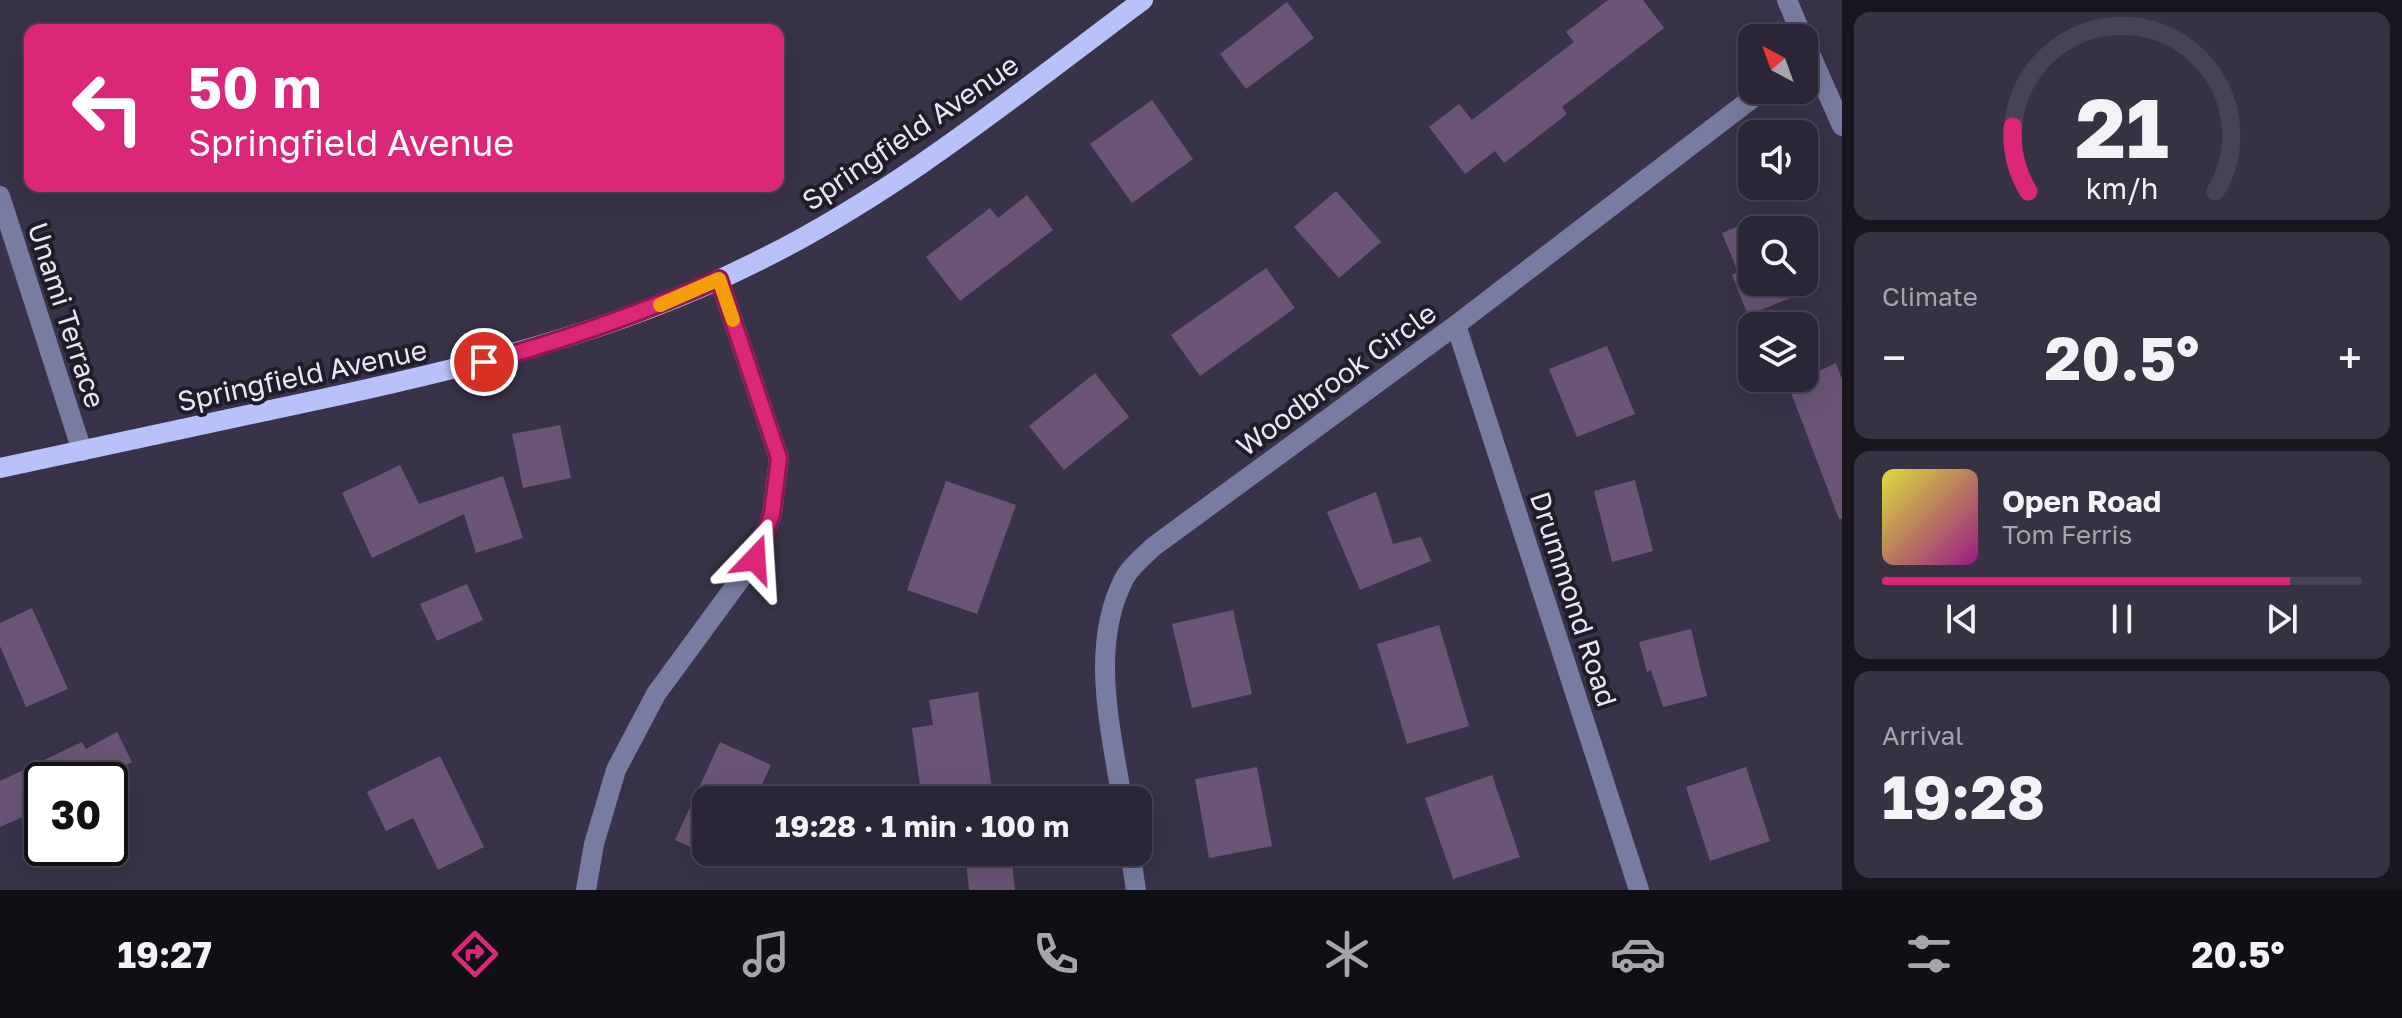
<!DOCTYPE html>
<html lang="en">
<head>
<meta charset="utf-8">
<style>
  body { margin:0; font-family:"Golos Text",sans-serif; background:#373242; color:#f1f3f6; height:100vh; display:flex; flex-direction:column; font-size:30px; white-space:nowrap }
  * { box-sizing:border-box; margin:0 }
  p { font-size:26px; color:#a6a5ad }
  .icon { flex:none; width:44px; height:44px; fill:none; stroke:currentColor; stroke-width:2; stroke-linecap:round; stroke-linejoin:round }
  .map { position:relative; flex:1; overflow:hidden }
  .sheet { display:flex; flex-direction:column; gap:12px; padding:12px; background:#18151e; width:560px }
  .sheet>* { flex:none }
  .banner { position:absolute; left:24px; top:24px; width:760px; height:168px; border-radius:16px; box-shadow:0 8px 32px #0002,0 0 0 2px #474352; background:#db2777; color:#fff; overflow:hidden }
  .needle { width:52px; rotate:319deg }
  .buttons { position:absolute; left:1738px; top:24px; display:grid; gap:16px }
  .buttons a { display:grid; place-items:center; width:80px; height:80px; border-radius:16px; background:#2b2637; box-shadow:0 8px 32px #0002,0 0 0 2px #474352; font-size:40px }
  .speed { position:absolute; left:24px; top:762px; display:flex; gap:16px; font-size:40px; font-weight:700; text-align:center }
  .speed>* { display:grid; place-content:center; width:104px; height:104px; border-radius:50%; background:#2b2637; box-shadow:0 8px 32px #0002,0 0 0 2px #474352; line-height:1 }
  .speed .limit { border:4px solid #111; border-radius:12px; background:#fff; color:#111 }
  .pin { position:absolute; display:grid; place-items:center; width:68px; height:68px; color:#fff; margin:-34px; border:4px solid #fff; border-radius:50%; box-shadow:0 2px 8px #0007 }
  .me { position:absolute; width:88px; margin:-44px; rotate:20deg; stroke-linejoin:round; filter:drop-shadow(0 0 6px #0008) }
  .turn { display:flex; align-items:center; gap:28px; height:168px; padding:0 32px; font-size:36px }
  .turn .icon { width:104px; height:104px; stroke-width:2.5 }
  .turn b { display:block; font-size:56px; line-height:68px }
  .big { font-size:60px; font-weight:700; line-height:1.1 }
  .sheet .tile { flex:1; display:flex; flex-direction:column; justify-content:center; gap:12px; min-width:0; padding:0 28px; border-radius:16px; background:#373242 }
  .sheet .dial { align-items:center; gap:0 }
  .dial svg { height:208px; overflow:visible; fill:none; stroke:#474352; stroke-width:7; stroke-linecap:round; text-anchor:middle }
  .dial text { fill:#f1f3f6; stroke:none }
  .song { display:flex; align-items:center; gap:24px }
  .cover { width:96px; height:96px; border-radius:12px; background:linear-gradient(135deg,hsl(60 70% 55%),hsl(310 70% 35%)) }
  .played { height:8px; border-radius:4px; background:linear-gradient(90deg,#db2777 85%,#474352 85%) }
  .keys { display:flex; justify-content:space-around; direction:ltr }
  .heat { display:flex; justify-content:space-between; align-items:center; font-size:44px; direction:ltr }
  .trip { position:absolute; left:692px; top:786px; width:460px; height:80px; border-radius:16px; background:#2b2637; box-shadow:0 8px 32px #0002,0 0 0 2px #474352; font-weight:700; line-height:80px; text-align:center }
  .tabs { display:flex; height:128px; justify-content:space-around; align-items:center; background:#110f16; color:#a6a5ad }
  .tabs .icon { width:56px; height:56px }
  .tabs .selected { color:#db2777 }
  .tabs b { font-size:36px; color:#f1f3f6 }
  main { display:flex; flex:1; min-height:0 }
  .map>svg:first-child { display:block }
  .building { fill:#6b5476 }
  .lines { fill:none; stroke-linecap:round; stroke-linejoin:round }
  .minor { stroke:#777ca0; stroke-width:20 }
  .major { stroke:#b9c1fb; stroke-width:20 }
  .route-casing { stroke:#8e194d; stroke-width:20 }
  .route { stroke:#db2777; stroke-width:14 }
  .slow { stroke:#f59e0b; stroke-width:14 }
  .labels { text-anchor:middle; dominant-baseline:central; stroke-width:8; stroke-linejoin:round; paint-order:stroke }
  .street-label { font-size:28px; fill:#e9e5f4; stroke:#1f1d27 }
</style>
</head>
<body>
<main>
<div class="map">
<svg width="1842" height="890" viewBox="0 0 1842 890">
  <rect width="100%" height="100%" fill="#393349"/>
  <!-- building -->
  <g class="building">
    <path d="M1608,0h35l21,28 -102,79 5,7 -63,49 -9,-12 -30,23 -36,-47 30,-23 13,16 102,-78 -8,-10z"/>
    <path d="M1287,2l27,36 -68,51 -26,-35z"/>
    <path d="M1152,100l41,59 -61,44 -42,-59z"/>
    <path d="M1336,191l45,51 -42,36 -45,-51z"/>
    <path d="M1027,195l26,35 -93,71 -34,-44 64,-49 8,10z"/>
    <path d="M1768,214l7,16h-23v52h44l5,12 -53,21 -16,-40 6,-3 -16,-39z"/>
    <path d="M1266,268l29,40 -95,68 -29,-41z"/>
    <path d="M1607,346l28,68 -58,23 -28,-68z"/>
    <path d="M1836,363l6,17v139h-3l-52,-137 17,-4z"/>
    <path d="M1095,373l34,44 -65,53 -35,-44z"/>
    <path d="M560,425l11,53 -48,10 -11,-54z"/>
    <path d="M400,465l19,39 84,-28 20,62 -47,15 -12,-39 -92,44 -30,-65z"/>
    <path d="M1635,480l18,71 -41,11 -18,-71z"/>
    <path d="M946,481l70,24 -39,109 -70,-24z"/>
    <path d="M1376,492l17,52 28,-7 10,24 -71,29 -33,-78z"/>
    <path d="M467,584l16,36 -46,21 -17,-37z"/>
    <path d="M32,608l36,81 -42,18 -26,-61v-23z"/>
    <path d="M1233,610l19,84 -60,14 -20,-84z"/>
    <path d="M1439,625l30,101 -62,18 -30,-100z"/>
    <path d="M1691,629l16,67 -44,11 -12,-37 -4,2 -8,-30z"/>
    <path d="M978,692l15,103 -33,5h-38l-10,-72 21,-3 -4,-25z"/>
    <path d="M117,732l15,30 -25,13 -3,-5 -6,3 3,7h-59v21l-3,2 2,6 -41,18v-46l82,-39 4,7z"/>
    <path d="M720,742l51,23 -16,35h-49v52h25l-5,11 -51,-23z"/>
    <path d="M440,756l44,91 -46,23 -25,-52 -27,13 -19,-39z"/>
    <path d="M1257,767l15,79 -63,12 -14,-79z"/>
    <path d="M1746,767l24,74 -60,20 -24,-74z"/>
    <path d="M1492,775l28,82 -67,22 -28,-81z"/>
    <path d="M965,852h46l4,38h-46z"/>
  </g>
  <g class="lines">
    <!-- minor -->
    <g class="minor">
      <path d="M1787,0l16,38"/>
      <path d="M1804,40l38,86"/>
      <path d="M0,196l82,255"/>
      <path d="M1456,325l183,565"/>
      <path d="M1122,800c-11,-71 -33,-153 2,-221 6,-12 20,-23 29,-32l303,-222 307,-235"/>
      <path d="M1130,852l6,38"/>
      <path d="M586,890l8,-46 22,-74 40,-76 99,-135 17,-45 7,-56 -60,-179"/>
    </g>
    <!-- major -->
    <path class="major" d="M0,468c103,-22 205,-44 308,-66 153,-33 303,-68 444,-138 142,-69 265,-170 391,-264"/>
  </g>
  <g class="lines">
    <!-- route casing -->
    <g class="route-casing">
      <path id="route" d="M484,362c81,-22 158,-49 235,-83l60,179 -7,56 -17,45"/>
    </g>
    <!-- route -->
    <use href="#route" class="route"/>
    <!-- slow -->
    <path class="slow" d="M660,305l59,-26 14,41"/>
  </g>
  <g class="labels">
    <!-- street labels -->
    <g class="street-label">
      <text transform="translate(910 132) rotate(-34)">Springfield Avenue</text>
      <text transform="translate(67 315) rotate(72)">Unami Terrace</text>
      <text transform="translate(302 375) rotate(-12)">Springfield Avenue</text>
      <text transform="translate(1336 379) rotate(-36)">Woodbrook Circle</text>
      <text transform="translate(1574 599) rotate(72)">Drummond Road</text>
    </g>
  </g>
</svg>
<div class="buttons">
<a><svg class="needle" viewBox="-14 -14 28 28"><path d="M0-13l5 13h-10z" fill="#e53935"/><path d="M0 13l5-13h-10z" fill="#a6a5ad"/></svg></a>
<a><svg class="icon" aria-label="sound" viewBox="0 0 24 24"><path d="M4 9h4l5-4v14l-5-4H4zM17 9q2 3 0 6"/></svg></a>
<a><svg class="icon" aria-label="search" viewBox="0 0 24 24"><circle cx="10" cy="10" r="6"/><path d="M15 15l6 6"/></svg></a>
<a><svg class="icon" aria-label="layers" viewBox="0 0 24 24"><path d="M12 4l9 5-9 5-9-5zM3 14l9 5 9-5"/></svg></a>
</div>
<div class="speed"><div class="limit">30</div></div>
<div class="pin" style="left:484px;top:362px;background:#d93025"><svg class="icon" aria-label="arrive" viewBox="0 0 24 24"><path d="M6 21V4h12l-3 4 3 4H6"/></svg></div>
<svg class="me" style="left:755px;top:559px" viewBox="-20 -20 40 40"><path d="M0-17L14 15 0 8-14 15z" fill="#db2777" stroke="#fff" stroke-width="4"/></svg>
<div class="trip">19:28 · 1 min · 100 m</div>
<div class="banner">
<div class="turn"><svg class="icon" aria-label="left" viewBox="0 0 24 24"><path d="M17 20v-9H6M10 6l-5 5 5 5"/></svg><div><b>50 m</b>Springfield Avenue</div></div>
</div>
</div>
<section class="sheet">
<div class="tile dial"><svg viewBox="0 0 100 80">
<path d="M14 69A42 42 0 1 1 86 69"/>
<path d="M14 69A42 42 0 0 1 8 44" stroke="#db2777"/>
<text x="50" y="56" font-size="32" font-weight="700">21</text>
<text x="50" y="72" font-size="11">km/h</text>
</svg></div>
<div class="tile"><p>Climate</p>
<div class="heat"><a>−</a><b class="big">20.5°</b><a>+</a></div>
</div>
<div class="tile">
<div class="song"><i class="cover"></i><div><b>Open Road</b><p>Tom Ferris</p></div></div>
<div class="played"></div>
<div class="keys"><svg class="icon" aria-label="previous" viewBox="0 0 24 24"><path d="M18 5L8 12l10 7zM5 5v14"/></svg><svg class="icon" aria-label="pause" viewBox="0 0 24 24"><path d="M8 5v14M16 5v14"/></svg><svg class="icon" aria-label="next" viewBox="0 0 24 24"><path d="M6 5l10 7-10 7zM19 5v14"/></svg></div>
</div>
<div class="tile"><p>Arrival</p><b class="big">19:28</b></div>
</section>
</main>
<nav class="tabs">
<b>19:27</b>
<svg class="icon selected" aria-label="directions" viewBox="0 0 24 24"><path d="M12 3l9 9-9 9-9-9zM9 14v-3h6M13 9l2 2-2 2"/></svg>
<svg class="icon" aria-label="music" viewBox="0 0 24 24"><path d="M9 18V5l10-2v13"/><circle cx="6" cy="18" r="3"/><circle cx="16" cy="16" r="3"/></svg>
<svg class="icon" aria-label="phone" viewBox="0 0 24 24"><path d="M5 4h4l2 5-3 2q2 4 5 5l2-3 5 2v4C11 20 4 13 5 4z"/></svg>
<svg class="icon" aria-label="climate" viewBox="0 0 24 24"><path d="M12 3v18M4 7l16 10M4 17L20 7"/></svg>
<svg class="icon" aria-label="car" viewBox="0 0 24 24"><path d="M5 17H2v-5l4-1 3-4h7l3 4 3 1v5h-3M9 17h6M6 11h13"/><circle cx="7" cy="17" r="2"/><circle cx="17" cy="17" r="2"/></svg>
<svg class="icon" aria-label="filters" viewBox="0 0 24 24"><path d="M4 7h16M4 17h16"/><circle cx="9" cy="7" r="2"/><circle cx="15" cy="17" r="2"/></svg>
<b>20.5°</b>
</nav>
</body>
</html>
